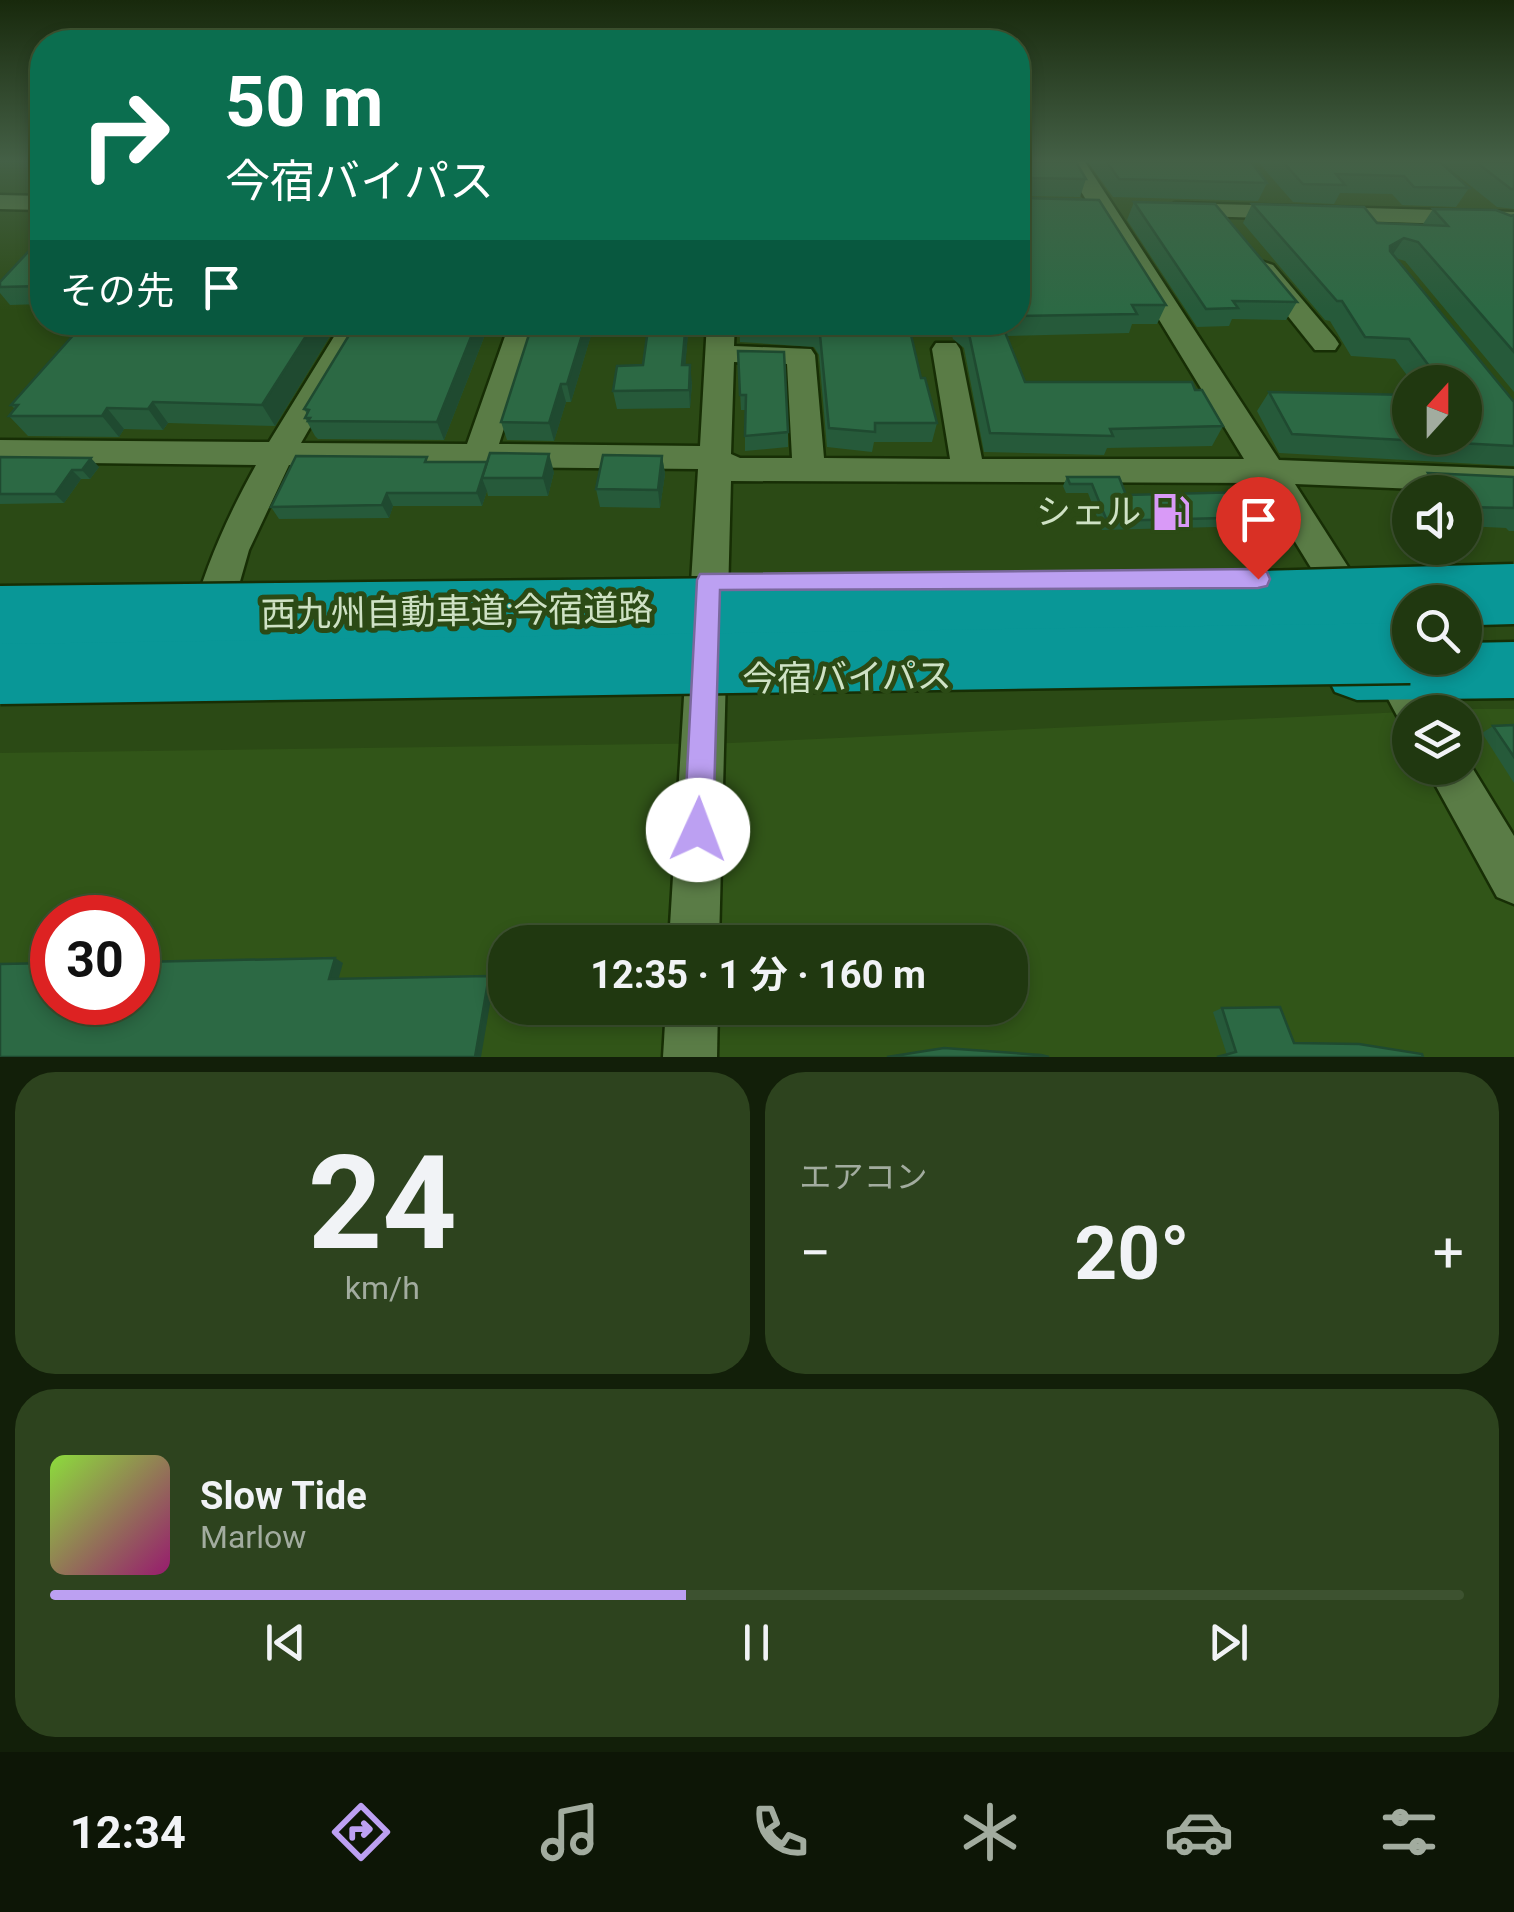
<!DOCTYPE html>
<html lang="ja">
<head>
<meta charset="utf-8">
<style>
  body { margin:0; font-family:Roboto,"Noto Sans JP",sans-serif; background:#2d431e; color:#f1f3f6; height:100vh; display:flex; flex-direction:column; font-size:38px; white-space:nowrap }
  * { box-sizing:border-box; margin:0 }
  p { font-size:32px; color:#a2ac9f }
  .icon { flex:none; width:55px; height:55px; fill:none; stroke:currentColor; stroke-width:2; stroke-linecap:round; stroke-linejoin:round }
  .map { position:relative; height:1057px; overflow:hidden }
  .sheet { display:flex; flex-direction:column; gap:15px; padding:15px; background:#121f09; flex:1 }
  .sheet>* { flex:none }
  .guide { position:absolute; left:30px; top:30px; width:1000px; height:305px; border-radius:40px; box-shadow:0 5px 15px #0003,0 0 0 2px #3d5230; background:#0b6e4f; color:#fff; overflow:hidden }
  .needle { width:65px; rotate:21deg }
  .tools { position:absolute; left:1392px; top:365px; display:grid; gap:20px }
  .tools a { display:grid; place-items:center; width:90px; height:90px; border-radius:50%; background:#203810; box-shadow:0 5px 15px #0003,0 0 0 2px #3d5230; font-size:50px }
  .speed { position:absolute; left:30px; top:895px; display:flex; gap:20px; font-size:50px; font-weight:700; text-align:center }
  .speed>* { display:grid; place-content:center; width:130px; height:130px; border-radius:50%; background:#203810; box-shadow:0 5px 15px #0003,0 0 0 2px #3d5230; line-height:1 }
  .speed .limit { border:15px solid #d22; background:#fff; color:#111 }
  .pin { position:absolute; display:grid; place-items:center; width:85px; height:85px; color:#fff; margin:-102px -42px; border-radius:50% 50% 50% 0; rotate:-45deg; box-shadow:0 0 10px #0007 }
  .pin .icon { rotate:45deg }
  .me { position:absolute; width:110px; margin:-55px; rotate:2deg; stroke-linejoin:round; filter:drop-shadow(0 0 8px #0008) }
  .turn { display:flex; align-items:center; gap:35px; height:210px; padding:0 30px; font-size:45px }
  .turn .icon { width:130px; height:130px; stroke-width:2.5 }
  .turn b { display:block; font-size:70px; line-height:85px }
  .then { display:flex; align-items:center; height:95px; padding:0 30px; background:#0003; gap:20px; font-size:38px }
  .big { font-size:75px; font-weight:700; line-height:1.1 }
  .sheet .tile { flex:1; display:flex; flex-direction:column; justify-content:center; gap:15px; min-width:0; padding:0 35px; border-radius:40px; background:#2d431e }
  .sheet .dial { align-items:center; gap:0 }
  .dial b { font-size:130px; line-height:1 }
  .song { display:flex; align-items:center; gap:30px }
  .cover { width:120px; height:120px; border-radius:15px; background:linear-gradient(135deg,hsl(90 70% 55%),hsl(320 70% 35%)) }
  .played { height:10px; border-radius:5px; background:linear-gradient(90deg,#bca0f2 45%,#3d5230 45%) }
  .keys { display:flex; justify-content:space-around; direction:ltr }
  .heat { display:flex; justify-content:space-between; align-items:center; font-size:55px; direction:ltr }
  .sheet .tiles { flex:1; display:grid; gap:15px; grid-template-columns:1fr 1fr }
  .tile:last-child { grid-column:span 2 }
  .trip { position:absolute; left:488px; top:925px; width:540px; height:100px; border-radius:40px; background:#203810; box-shadow:0 5px 15px #0003,0 0 0 2px #3d5230; font-weight:700; line-height:100px; text-align:center }
  .tab-bar { display:flex; height:160px; justify-content:space-around; align-items:center; background:#0d1606; color:#a2ac9f }
  .tab-bar .icon { width:70px; height:70px }
  .tab-bar .on { color:#bca0f2 }
  .tab-bar b { font-size:45px; color:#f1f3f6 }
  .map>svg:first-child { display:block }
  .built { fill:#315518; fill-rule:evenodd }
  .lines { fill:none; stroke-linecap:round; stroke-linejoin:round }
  .street-casing { stroke:#172e05; stroke-width:5 }
  .highway-casing { stroke:#172e05; stroke-width:5 }
  .street { fill:#5a7c46; fill-rule:evenodd }
  .highway { fill:#099797; fill-rule:evenodd }
  .highway-bridge-casing { stroke:#172e05; stroke-width:65; stroke-linecap:butt }
  .highway-bridge { stroke:#099797; stroke-width:60 }
  .wall { fill:#265a3a }
  .shaded-wall { fill:#1f4a30 }
  .building { fill:#2c6944; stroke:#1f4a30; stroke-width:2.5 }
  .route { fill:#bca0f2; stroke:#7a689d; stroke-width:2.5 }
  .labels { text-anchor:middle; dominant-baseline:central; stroke-width:10; stroke-linejoin:round; paint-order:stroke }
  .poi-label { font-size:35px; fill:#cfe2c5; stroke:#2b4a15; text-anchor:end }
  .street-label { font-size:35px; fill:#cfe2c5; stroke:#2b4a15 }
</style>
</head>
<body>
<div class="map">
<svg width="1514" height="1057" viewBox="0 0 1514 1057">
  <rect width="100%" height="100%" fill="#2b4a15"/>
  <!-- built -->
  <path class="built" d="M1468,709h46v348h-1514v-304l731,-10zM1410,712h55v56h-55zM52,918h86v84h-86zM505,942h505v66h-505z"/>
  <g class="lines">
    <!-- street casing -->
    <g class="street-casing">
      <g id="street">
        <path d="M1063,162h22l194,298 235,9v24l-219,-9 80,125 -6,11 -13,5 -13,-5 -84,-137 -528,-2 -12,461h-50l29,-473 -409,-4 -40,85 -22,77 -5,11 -14,5 -14,-5 -5,-11c15,-58 38,-110 67,-162l-256,-3v-22l269,2 74,-120h28l-70,121 166,1 43,-122h28l-39,122 201,2 7,-124h28l-1,24 77,3 4,6 9,103 126,1 -18,-110 4,-6h20l4,6 22,110h262zM734,362l53,2 5,94h-52l-9,-4z"/>
        <path d="M0,195l42,1v14l-42,-1z"/>
        <path d="M1175,203l339,9v14l-347,-11 -4,-5z"/>
        <path d="M1264,262l9,3 62,73 4,6 -4,6h-20l-64,-80z"/>
        <path d="M1386,641l14,5 38,66h-28v16l-8,-3 -36,-67 6,-12z"/>
        <path d="M1465,756l49,80v68l-17,-7 -71,-129h39z"/>
        <path d="M666,1008h52l-1,49h-54z"/>
      </g>
    </g>
    <!-- highway casing -->
    <g class="highway-casing">
      <path id="highway" d="M1514,642v56l-157,2 -22,-8 -10,-20 10,-20 22,-8h53v14h55v-15z"/>
    </g>
    <!-- street -->
    <use href="#street" class="street"/>
    <!-- highway -->
    <use href="#highway" class="highway"/>
    <!-- highway-bridge casing -->
    <g class="highway-bridge-casing">
      <g id="highway-bridge">
        <path d="M0,616l1190,-13 324,-9"/>
        <path d="M0,674l1410,-21"/>
      </g>
    </g>
    <!-- highway-bridge -->
    <use href="#highway-bridge" class="highway-bridge"/>
  </g>
  <!-- wall -->
  <g class="wall">
    <path d="M1018,162l68,17 -6,18 -59,-1 145,109 -9,19h-25l-3,9 -123,3 19,46 170,8 28,36 -11,20 -105,2 -3,7 -120,-3 -20,-104 -11,-9 -6,-17h71z"/>
    <path d="M1088,162h163l16,21 -9,18 -145,-4z"/>
    <path d="M1258,162h182l29,26 -13,19 -54,-2 -10,-11 -52,-1 -6,11 -41,-2z"/>
    <path d="M1441,162h73v47l-17,-2z"/>
    <path d="M1134,202l163,100 -11,18 -54,-1 -3,7 -32,1 -70,-107z"/>
    <path d="M1252,204l125,19 46,1 10,-15 81,6v177l-109,-131 -10,-3 119,144v64l-235,-13 -22,-42 12,-19 141,46 55,-56h-53l-17,-23 -44,-3 -21,-35 -5,-1 -82,-97z"/>
    <path d="M42,237v67l-32,1 -10,-12v-11z"/>
    <path d="M357,322h133l-46,118 -126,-1 -3,-3 -10,-18 2,-4 -3,-5z"/>
    <path d="M533,322h62l-24,80h-5l-12,39 -47,-1 -6,-18z"/>
    <path d="M689,322l-4,43 7,18 -2,25 -73,1 -4,-18z"/>
    <path d="M739,322h169l13,56 16,45 -5,19h-58l-2,10 -45,-5 -8,-92 -5,-8 -74,-5z"/>
    <path d="M336,326l-61,100 -107,-3 -5,7 -39,-1 -5,8 -91,-1 -19,-20 6,-7 -4,-4z"/>
    <path d="M738,351l50,81v15l-43,4v-41h-4z"/>
    <path d="M662,456l3,18 -5,34 -60,-1 -4,-18z"/>
    <path d="M0,457l99,10 -9,12h-9l-17,24 -64,1z"/>
    <path d="M429,462l125,10 -6,24h-60l-1,-5 -5,15h-89l-4,12 -110,1 -8,-12z"/>
    <path d="M1428,473l86,4v54h-5l-3,-3 -41,-2v-34h-55z"/>
    <path d="M1067,477l59,18 135,22 -7,9 -152,4 -14,-37h-22l-3,-7z"/>
    <path d="M1514,725v58l-32,-50 11,-7z"/>
    <path d="M1222,1008l72,35 -67,12 -14,-43z"/>
  </g>
  <!-- shaded-wall -->
  <g class="shaded-wall">
    <path d="M1404,238l-13,19 -13,8 12,-19z"/>
    <path d="M315,322h20l1,4 -61,100 -13,-21z"/>
    <path d="M477,322h13l-46,118 -7,-18z"/>
    <path d="M586,322h9l-24,80 -4,-18z"/>
    <path d="M686,322h3l-5,61 -2,-18z"/>
    <path d="M690,365l2,18 -2,25 -1,-18z"/>
    <path d="M561,384l5,18 -12,39 -5,-18z"/>
    <path d="M153,402l15,21 -5,7 -15,-21z"/>
    <path d="M107,408l17,21 -5,8 -17,-21z"/>
    <path d="M549,454l5,18 -6,24 -5,-18z"/>
    <path d="M662,456l3,18 -5,34 -2,-18z"/>
    <path d="M91,458l8,9 -9,12 -8,-9z"/>
    <path d="M72,470l9,9 -17,24 -9,-9z"/>
    <path d="M482,478l5,13 -5,15 -5,-13z"/>
    <path d="M387,493l6,13 -4,12 -7,-13z"/>
    <path d="M335,958l8,5 -6,21 -8,-5z"/>
    <path d="M489,976l5,5 -13,76h-6z"/>
  </g>
  <!-- building -->
  <g class="building">
    <path d="M1018,162h58l10,17 -66,-1 -1,16 4,4 76,2 67,105h-34l5,9 -119,2z"/>
    <path d="M1107,162h144l16,21 -148,-4z"/>
    <path d="M1283,162h157l29,26 -55,-1 -10,-11 -68,-2 9,11 -42,-1z"/>
    <path d="M1476,162h38v27h-3z"/>
    <path d="M1134,202l81,2 82,98 -64,-1 5,7 -32,1z"/>
    <path d="M1252,204l112,3 13,16 71,3 -15,-17 63,1 15,6 3,-1v137l-96,-110 -14,-4 -14,8v5l124,151v44l-222,-12 -23,-42 141,3v43h55v-56h-24l-32,-43 -44,-2 -23,-36h-5z"/>
    <path d="M42,237v49l-42,1v-5z"/>
    <path d="M85,322h230l-53,83 -109,-3 -5,7 -41,-1 -5,8h-93l9,-11h-7z"/>
    <path d="M357,322h120l-40,100 -129,-1 2,-3h-5l4,-8 -5,-1z"/>
    <path d="M533,322h53l-19,62h-6l-12,39 -48,-1z"/>
    <path d="M649,322h37l-4,43h8l-1,25 -76,1 4,-25 26,-1z"/>
    <path d="M744,322h164l13,56h4l12,45h-62v9l-46,-4 -9,-93 -5,-7z"/>
    <path d="M960,322h41l24,60h167l3,8h7l21,36 -113,3 3,7 -123,-3 -22,-104z"/>
    <path d="M738,351l46,1 4,80 -43,4 1,-41h-6z"/>
    <path d="M490,453l59,1 -6,24h-61z"/>
    <path d="M603,455l59,1 -4,34 -62,-1z"/>
    <path d="M296,456l131,1 -2,5h62l-10,31h-90l-5,12 -111,2z"/>
    <path d="M0,457l91,1 -9,12h-10l-17,24h-55z"/>
    <path d="M1428,473l86,4v31l-49,-1v-15h-25z"/>
    <path d="M1067,477h52l7,18 121,-3 14,25 -154,4 -15,-37h-22z"/>
    <path d="M1514,725v32l-21,-31z"/>
    <path d="M335,958l-6,21 160,-3 -14,81h-475v-93l52,-1v39h86v-40z"/>
    <path d="M1280,1007l14,36 65,1 63,10 1,3h-206l19,-5 -14,-44z"/>
    <path d="M944,1048l97,7 8,2h-162z"/>
  </g>
  <!-- sky -->
  <linearGradient id="sky" x2="0" y2="1"><stop stop-color="#18290c"/><stop offset="0.52" stop-color="#446046"/><stop offset="1" stop-color="#446046" stop-opacity="0"/></linearGradient>
  <rect width="1514" height="310" fill="url(#sky)"/>
  <!-- route -->
  <path class="route" d="M1258,569l9,3 3,7 -3,7 -9,2 -538,2 -7,240 -4,10 -11,5 -10,-5 -4,-10 13,-250 3,-6z"/>
  <!-- icons -->
  <defs>
    <g id="fuel-bare" transform="scale(3)"><path d="M-5.5-6h7V0h2V4h1.3V-2.5L3-4.5l.8-.8L6-3V5H2.5V1h-1V6h-7ZM-4.2-4.7v3.2H.2V-4.7Z" fill="#d99af7" stroke="#2b4a15" stroke-width="2.5" paint-order="stroke"/></g>
  </defs>
  <g fill-rule="evenodd">
    <use href="#fuel-bare" x="1171" y="512"/>
  </g>
  <g class="labels">
    <!-- poi labels -->
    <g class="poi-label">
      <text x="1141" y="512">シェル</text>
    </g>
    <!-- street labels -->
    <g class="street-label">
      <text transform="translate(457 612) rotate(-1)">西九州自動車道;今宿道路</text>
      <text transform="translate(847 678) rotate(-1)">今宿バイパス</text>
    </g>
  </g>
</svg>
<div class="tools">
<a><svg class="needle" viewBox="-14 -14 28 28"><path d="M0-13l5 13h-10z" fill="#e53935"/><path d="M0 13l5-13h-10z" fill="#a2ac9f"/></svg></a>
<a><svg class="icon" aria-label="sound" viewBox="0 0 24 24"><path d="M4 9h4l5-4v14l-5-4H4zM17 9q2 3 0 6"/></svg></a>
<a><svg class="icon" aria-label="search" viewBox="0 0 24 24"><circle cx="10" cy="10" r="6"/><path d="M15 15l6 6"/></svg></a>
<a><svg class="icon" aria-label="layers" viewBox="0 0 24 24"><path d="M12 4l9 5-9 5-9-5zM3 14l9 5 9-5"/></svg></a>
</div>
<div class="speed"><div class="limit">30</div></div>
<div class="pin" style="left:1258px;top:579px;background:#d93025"><svg class="icon" aria-label="arrive" viewBox="0 0 24 24"><path d="M6 21V4h12l-3 4 3 4H6"/></svg></div>
<svg class="me" style="left:698px;top:830px" viewBox="-20 -20 40 40"><circle r="19" fill="#fff"/><path d="M0-13L10 11 0 6-10 11z" fill="#bca0f2"/></svg>
<div class="trip">12:35 · 1 分 · 160 m</div>
<div class="guide">
<div class="turn"><svg class="icon" aria-label="right" viewBox="0 0 24 24"><path d="M7 20v-9h11M14 6l5 5-5 5"/></svg><div><b>50 m</b>今宿バイパス</div></div>
<div class="then">その先<svg class="icon" aria-label="arrive" viewBox="0 0 24 24"><path d="M6 21V4h12l-3 4 3 4H6"/></svg></div>
</div>
</div>
<section class="sheet">
<div class="tiles">
<div class="tile dial"><b>24</b><p>km/h</p></div>
<div class="tile"><p>エアコン</p>
<div class="heat"><a>−</a><b class="big">20°</b><a>+</a></div>
</div>
<div class="tile">
<div class="song"><i class="cover"></i><div><b>Slow Tide</b><p>Marlow</p></div></div>
<div class="played"></div>
<div class="keys"><svg class="icon" aria-label="previous" viewBox="0 0 24 24"><path d="M18 5L8 12l10 7zM5 5v14"/></svg><svg class="icon" aria-label="pause" viewBox="0 0 24 24"><path d="M8 5v14M16 5v14"/></svg><svg class="icon" aria-label="next" viewBox="0 0 24 24"><path d="M6 5l10 7-10 7zM19 5v14"/></svg></div>
</div>
</div>
</section>
<nav class="tab-bar">
<b>12:34</b>
<svg class="icon on" aria-label="directions" viewBox="0 0 24 24"><path d="M12 3l9 9-9 9-9-9zM9 14v-3h6M13 9l2 2-2 2"/></svg>
<svg class="icon" aria-label="music" viewBox="0 0 24 24"><path d="M9 18V5l10-2v13"/><circle cx="6" cy="18" r="3"/><circle cx="16" cy="16" r="3"/></svg>
<svg class="icon" aria-label="phone" viewBox="0 0 24 24"><path d="M5 4h4l2 5-3 2q2 4 5 5l2-3 5 2v4C11 20 4 13 5 4z"/></svg>
<svg class="icon" aria-label="climate" viewBox="0 0 24 24"><path d="M12 3v18M4 7l16 10M4 17L20 7"/></svg>
<svg class="icon" aria-label="car" viewBox="0 0 24 24"><path d="M5 17H2v-5l4-1 3-4h7l3 4 3 1v5h-3M9 17h6M6 11h13"/><circle cx="7" cy="17" r="2"/><circle cx="17" cy="17" r="2"/></svg>
<svg class="icon" aria-label="filters" viewBox="0 0 24 24"><path d="M4 7h16M4 17h16"/><circle cx="9" cy="7" r="2"/><circle cx="15" cy="17" r="2"/></svg>
</nav>
</body>
</html>
